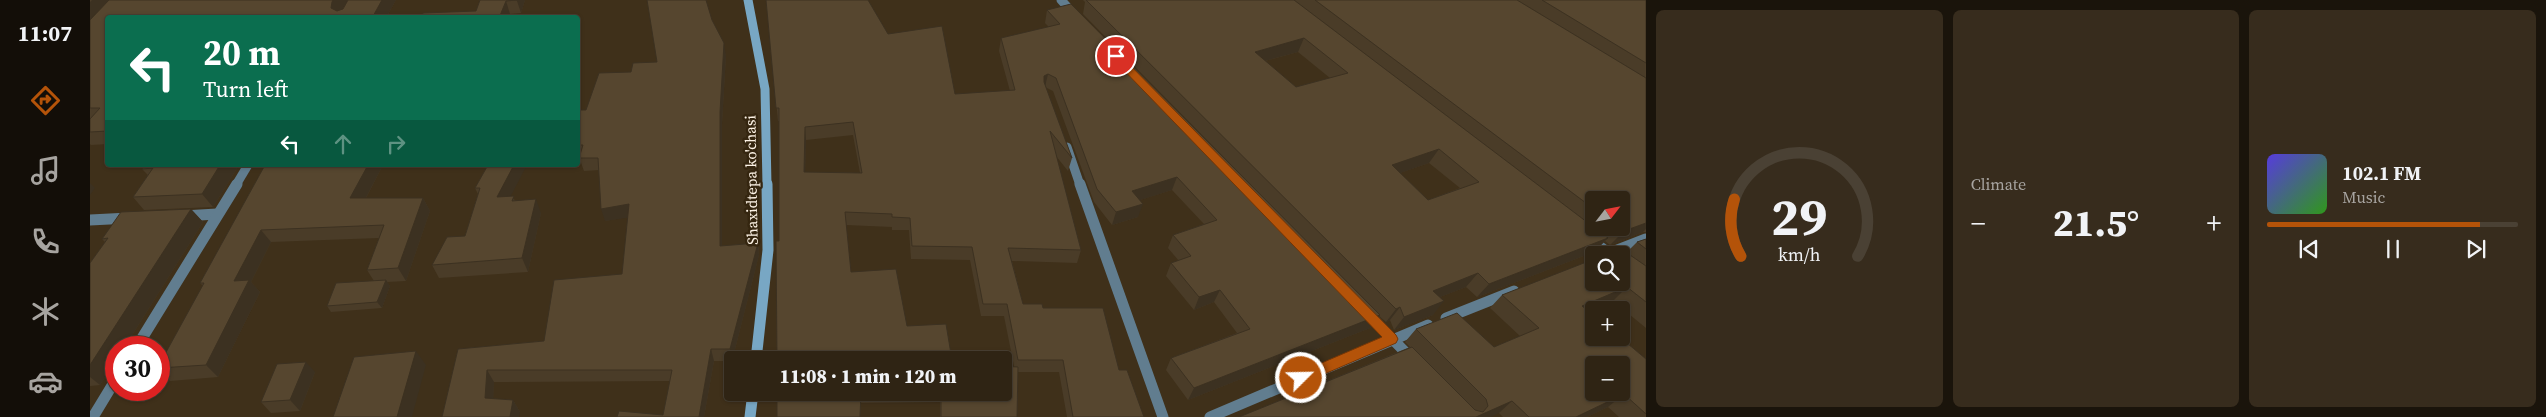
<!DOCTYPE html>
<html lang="en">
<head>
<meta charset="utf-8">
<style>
  body { margin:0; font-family:"Source Serif 4",serif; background:#372c1d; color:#f1f3f6; height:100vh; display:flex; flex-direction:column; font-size:19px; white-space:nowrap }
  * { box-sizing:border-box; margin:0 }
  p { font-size:16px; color:#a7a4a0 }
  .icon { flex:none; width:28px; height:28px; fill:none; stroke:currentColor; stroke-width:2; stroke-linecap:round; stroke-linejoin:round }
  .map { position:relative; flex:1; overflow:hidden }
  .sheet { display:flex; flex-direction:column; gap:10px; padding:10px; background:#1a140b; width:900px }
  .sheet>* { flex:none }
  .top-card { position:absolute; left:15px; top:15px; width:475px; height:152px; border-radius:5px; box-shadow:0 1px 4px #0004,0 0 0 1px #4a4134; background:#0b6e4f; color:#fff; overflow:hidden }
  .needle { width:32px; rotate:58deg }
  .controls { position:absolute; left:1495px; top:191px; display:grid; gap:10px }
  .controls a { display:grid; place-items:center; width:45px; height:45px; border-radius:5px; background:#2f2414; box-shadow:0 1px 4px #0004,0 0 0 1px #4a4134; font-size:25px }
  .speed { position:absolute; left:15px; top:336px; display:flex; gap:10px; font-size:25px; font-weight:700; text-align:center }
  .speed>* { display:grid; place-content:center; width:65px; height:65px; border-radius:50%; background:#2f2414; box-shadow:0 1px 4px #0004,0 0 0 1px #4a4134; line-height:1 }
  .speed .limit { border:8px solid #d22; background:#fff; color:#111 }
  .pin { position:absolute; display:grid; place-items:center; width:42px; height:42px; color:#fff; margin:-21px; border:2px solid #fff; border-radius:50%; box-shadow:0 1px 5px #0007 }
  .me { position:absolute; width:55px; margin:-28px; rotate:67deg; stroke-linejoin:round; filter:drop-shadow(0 0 4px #0008) }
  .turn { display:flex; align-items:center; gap:18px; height:105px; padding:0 15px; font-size:22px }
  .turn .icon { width:65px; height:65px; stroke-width:2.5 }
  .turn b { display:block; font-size:35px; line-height:42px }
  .lanes { display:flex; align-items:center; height:48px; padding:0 15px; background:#0003; justify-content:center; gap:25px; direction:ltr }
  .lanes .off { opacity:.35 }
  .big { font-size:38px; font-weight:800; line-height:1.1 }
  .sheet .widget { flex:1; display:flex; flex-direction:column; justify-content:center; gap:8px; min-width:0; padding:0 18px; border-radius:8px; background:#372c1d }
  .sheet .dial { align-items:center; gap:0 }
  .dial svg { height:130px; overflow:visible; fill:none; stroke:#4a4134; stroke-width:7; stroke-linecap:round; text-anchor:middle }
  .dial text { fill:#f1f3f6; stroke:none }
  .song { display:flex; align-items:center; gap:15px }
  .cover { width:60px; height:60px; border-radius:8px; background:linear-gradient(135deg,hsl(250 70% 55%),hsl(110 70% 35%)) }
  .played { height:5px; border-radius:2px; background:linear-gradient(90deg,#b45309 85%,#4a4134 85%) }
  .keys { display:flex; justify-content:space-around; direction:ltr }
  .heat { display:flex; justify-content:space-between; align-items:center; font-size:28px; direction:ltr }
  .sheet .tiles { flex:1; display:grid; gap:10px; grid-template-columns:repeat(3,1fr) }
  .trip { position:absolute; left:634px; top:351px; width:288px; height:50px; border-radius:5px; background:#2f2414; box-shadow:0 1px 4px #0004,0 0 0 1px #4a4134; font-weight:800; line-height:50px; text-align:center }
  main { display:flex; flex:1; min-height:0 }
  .dock { display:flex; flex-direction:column; width:90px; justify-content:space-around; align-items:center; background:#130e08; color:#a7a4a0 }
  .dock .icon { width:35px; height:35px }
  .dock .on { color:#b45309 }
  .dock b { font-size:22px; color:#f1f3f6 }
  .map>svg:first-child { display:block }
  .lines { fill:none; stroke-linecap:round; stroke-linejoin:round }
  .lane-far1 { stroke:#617d8f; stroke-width:9 }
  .lane { stroke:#617d8f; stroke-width:11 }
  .street-far1 { stroke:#617d8f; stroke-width:9 }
  .street { stroke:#617d8f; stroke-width:11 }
  .secondary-far1 { stroke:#78a7c4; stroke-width:9 }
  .secondary { stroke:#78a7c4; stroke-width:11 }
  .wall { fill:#4a3c28; fill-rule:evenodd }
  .shaded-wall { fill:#3c3121 }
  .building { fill:#56462f; stroke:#3c3121; fill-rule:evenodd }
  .route { fill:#b45309; stroke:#753606 }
  .labels { text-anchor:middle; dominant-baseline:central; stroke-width:5; stroke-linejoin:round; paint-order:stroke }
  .street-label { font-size:15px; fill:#fdf3e6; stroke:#352610 }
</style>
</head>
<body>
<main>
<nav class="dock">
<b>11:07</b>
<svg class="icon on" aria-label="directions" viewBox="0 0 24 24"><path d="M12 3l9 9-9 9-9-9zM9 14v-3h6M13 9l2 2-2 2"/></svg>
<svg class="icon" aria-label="music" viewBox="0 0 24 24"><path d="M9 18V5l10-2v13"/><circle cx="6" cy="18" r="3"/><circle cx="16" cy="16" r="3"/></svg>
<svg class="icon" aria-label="phone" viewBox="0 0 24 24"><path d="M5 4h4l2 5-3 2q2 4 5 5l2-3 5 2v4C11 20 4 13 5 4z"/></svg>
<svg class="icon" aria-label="climate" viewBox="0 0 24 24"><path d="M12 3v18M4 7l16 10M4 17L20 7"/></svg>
<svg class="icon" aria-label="car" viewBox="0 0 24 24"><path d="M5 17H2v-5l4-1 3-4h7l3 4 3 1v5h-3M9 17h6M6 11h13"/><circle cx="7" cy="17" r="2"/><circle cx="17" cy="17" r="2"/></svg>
</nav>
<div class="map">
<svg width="1556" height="417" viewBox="0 0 1556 417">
  <rect width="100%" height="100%" fill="#3f301a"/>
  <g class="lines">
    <!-- lane-far1 -->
    <path class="lane-far1" d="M977,147l13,38"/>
    <!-- lane -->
    <path class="lane" d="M990,184l83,233"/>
    <!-- street-far1 -->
    <g class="street-far1">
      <path d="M971,0l13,14"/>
      <path d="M146,185l12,-20"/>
    </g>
    <!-- street -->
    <g class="street">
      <path d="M93,216l34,-2"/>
      <path d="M0,220l39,-2"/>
      <path d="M1500,239l21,16"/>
      <path d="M1520,253l36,-14"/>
      <path d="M1276,312l46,47"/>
      <path d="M1356,318l68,-27"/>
      <path d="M46,348l101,-164"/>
      <path d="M3,417l23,-38"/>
      <path d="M1120,417l218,-92"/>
    </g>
    <!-- secondary-far1 -->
    <path class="secondary-far1" d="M658,0l17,89 2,96"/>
    <!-- secondary -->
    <g class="secondary">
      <path d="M666,360l12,-110 -1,-66"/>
      <path d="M660,417l3,-25"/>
    </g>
  </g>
  <!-- wall -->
  <g class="wall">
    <path d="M0,0h306l-10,18h-278v126l-17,1 -1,-1z"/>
    <path d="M390,0h45l-4,13 -11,1 -1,4h-88l55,-7z"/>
    <path d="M676,0l122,34 67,60 55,-3 -11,-40 2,-13 48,-11 -4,-4 2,-13 265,237 -229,-233 2,-12 -2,-2h563v232h-3l-33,13 -5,-4 -11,11 -117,45 -11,-10 -26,10 -7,18 -39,15 -4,-10 -4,2 -7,-6 -9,12 -182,72 -22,-30 5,-12 66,-25 -23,-31 -20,8 -28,-34 5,-13 8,-2 -11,-13 5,-13 31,-11 -32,-34 -32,10 -2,17 -26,8 -18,-23 -41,-111 -8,-4 27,71 -4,13 -12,-15 25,94 -4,13 -65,-2 11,43 20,4 76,62 25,47h-77l-8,-45h-41l-1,45h-77v-15l-79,1 -84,-11h225l12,-26 -10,-50h-23l-11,-56 -59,-1 -2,-29h-17v-3l-46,-2 5,47 56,54 45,34 -173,-119v-120h-1zM1208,52l32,26 -34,9 -31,-26zM763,135l7,38 -55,-1 1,-32zM1339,163l31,25 -32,12 -28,-27zM1504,200l27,28h-27z"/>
    <path d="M622,20l14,36 -4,68v122l36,-3 1,12 -27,106h-18l-10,56h-87l46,-2 7,-34 -176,1 -1,17 20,1 7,12 -78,5 16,-68 86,-8 78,-67 6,-57 -23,4 -6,-51 -15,1 -5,-14h-1v-47h8l45,-38 26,-10z"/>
    <path d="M149,165l-26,42 -69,3 -11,-13 15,-22 -6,-6z"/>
    <path d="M175,165h118l-17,33h57l7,13 -24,70 -19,1 3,4 -8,22 -51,4 -4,-6 47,-25 -7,-11 12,-32 -108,4 -20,40 9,10 -42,85 -48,4 -11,-11v-5l44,-79 -3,-3z"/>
    <path d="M398,165l22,31 6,5 25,12 -13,59 -89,6 -7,-13 33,-29 13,-42 -3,-6z"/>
    <path d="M101,209l12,13 -79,126h-8v12l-16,25 -10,1v-123l15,-21 -3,-3z"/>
    <path d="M1556,239v89l-33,-27 -24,10 57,48v58h-27l-11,-10 -21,10h-84l-4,-4 -260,4 171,-70 -5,-5 11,-13 78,18 26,-11 -30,-28 12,-13 126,-44 9,-9z"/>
    <path d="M225,372l-15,39 -29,2 -10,-11z"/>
  </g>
  <!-- shaded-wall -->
  <g class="shaded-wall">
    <path d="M2,0h21l-23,25v-23z"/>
    <path d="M243,0h15l-9,15 -8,-7 1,-6z"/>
    <path d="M292,0h14l-10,18h-14z"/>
    <path d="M427,0h8l-4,13 -4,-12z"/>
    <path d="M416,1l4,13 -1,4h-10z"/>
    <path d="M1214,38l-6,14 -49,13 6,-13z"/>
    <path d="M634,43l2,13 -4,68v135l-2,-13v-134z"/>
    <path d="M958,74l-3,13 -3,2 2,-13z"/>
    <path d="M715,127l1,13 -1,45 -1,-13z"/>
    <path d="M1349,149l-10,14 -46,16 9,-14z"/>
    <path d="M130,165h19l-26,42 -11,-13z"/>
    <path d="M278,165h15l-24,46 -9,-13z"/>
    <path d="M424,165h13l-24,46 -6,-14z"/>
    <path d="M1087,177l-5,13 -44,14 4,-13z"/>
    <path d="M0,183l5,5 -5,7z"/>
    <path d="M333,198l7,13 -24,70 -8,-13z"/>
    <path d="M446,199l5,14 -13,59 -6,-14z"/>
    <path d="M539,204l4,13 -28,4 -4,-12z"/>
    <path d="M1053,204l-5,13 -26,8 4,-13z"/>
    <path d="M101,209l12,13 -79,126h-8v12l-16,25 -10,-8v-12z"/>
    <path d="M1556,223v6l-3,3 -33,13 14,-14z"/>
    <path d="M171,230l10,12 -20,40 9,10 -42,85 -12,-12 28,-84z"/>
    <path d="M1518,238l-14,14 -117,45 12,-13z"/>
    <path d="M668,243l1,12 -27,106 -2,-12z"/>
    <path d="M1388,273l-12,14 -44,17 11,-13z"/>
    <path d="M296,280l4,6 -8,22 -5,-6z"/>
    <path d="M1537,287l-14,14 -44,18 13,-13z"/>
    <path d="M1130,290l-6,12 -20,8 5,-13z"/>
    <path d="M1354,301l-11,14 -39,15 10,-13z"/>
    <path d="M1310,307l-10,13 -4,2 10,-13z"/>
    <path d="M1290,315l-10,13 -182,72 6,-12z"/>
    <path d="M621,349l3,12 -10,56h-5z"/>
    <path d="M326,351l10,14 -14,52h-15z"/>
    <path d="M216,362l9,10 -15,39 -10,-11z"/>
    <path d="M397,370l7,12 -1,27 -8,-11z"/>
    <path d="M1534,394l-16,13 -21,10h-11z"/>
    <path d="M423,400l7,12 -1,5h-9z"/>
    <path d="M1422,401l-13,12 -8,4h-15z"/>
  </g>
  <!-- building -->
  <g class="building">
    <path d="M19,0h224l-1,2 -1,6 6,3 6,-2 5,-9h34l-10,18h-264v113l-18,1v-13l10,-11h-10v-88z"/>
    <path d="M390,0h37l-11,1 -7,17h-78l2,-5 53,-2z"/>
    <path d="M557,0h59l6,20 12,23 -4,69v134l38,-3 -28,106h-19l-12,68h-82l2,-6 44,4 9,-45h-185l-2,28 28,2 -3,17h-68l16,-68 86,-8 10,-61 68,-6 7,-70 -28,5 -3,-51h-19l4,-13h-5v-35h8l13,-37 32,-1 2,-9 24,-1z"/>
    <path d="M676,0h102l20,34 54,-8 13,68 60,-4 -14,-52 59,-14 -13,-14 24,-6 309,311 -186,73 -23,-30 79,-29 -30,-39 -21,7 -28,-34 20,-7 -18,-21 44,-15 -40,-43 -45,14 11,13 -27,8 -19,-23 -41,-111 -8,-4 -4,2v6l28,76 -22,-27 31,119 -73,-2 15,56h19l1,4h60l16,62h8l17,47h-71l-10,-57h-45l-11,-56h-24l-11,-57 -60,-1 -2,-28 -18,-1v-3l-47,-2 6,60 45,-3 11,57 39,-2 6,36h-175l-1,-119h3v-133h-3zM763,122l9,51 -58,-1 1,-45z"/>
    <path d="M996,0h208l314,238 -119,46 -11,-11 -45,18 11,10 -40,16 -4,-10 -4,2zM1214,38l44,35 -52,14 -41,-35zM1349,149l40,33 -51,18 -36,-35z"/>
    <path d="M1225,0h202l129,78v145l-22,8 -5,-3h2v-28h-27v9z"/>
    <path d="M1452,0h104v63z"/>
    <path d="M55,165h75l-18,29 -69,3 20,-29 -11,1z"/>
    <path d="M175,165h103l-18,33h73l-25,70 -31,2 17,-45 -123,5 -27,51 15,-1 -43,85 -47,3v-3l45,-82h-4z"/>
    <path d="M398,165h26l-17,32 17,-1 -2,5 24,-2 -14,59 -90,7 15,-28 18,-1 15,-48h-5z"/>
    <path d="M101,209l-101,156v-102l18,-25 -6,1 19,-27z"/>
    <path d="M1556,239v10l-9,-7z"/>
    <path d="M1524,248h13l3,7 16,11v36l-19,-15 -45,19 12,9v23h27l25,21v55l-22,-20 -48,23h-47l-17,-16 -36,16h-237l173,-70 63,63 8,2 5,-6 -2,-7 -70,-70 41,-16 37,34 45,-19 -37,-33 92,-36v23h27v-27h-17l6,-3zM1504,365h27v27h-27z"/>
    <path d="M296,280l-9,22 -50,4 9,-23z"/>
    <path d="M326,351l-19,66h-64l21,-60z"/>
    <path d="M216,362l-16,38 -29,2 16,-38z"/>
    <path d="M912,366l16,1 -1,50h-76v-25h61z"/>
    <path d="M687,392h84l-1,25h-83z"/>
  </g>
  <!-- route -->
  <path class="route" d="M1023,54h6l277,281 2,4 -2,4 -90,39h-10l-2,-4 2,-4 86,-37 -269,-278z"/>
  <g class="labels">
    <!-- street labels -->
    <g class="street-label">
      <text transform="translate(661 180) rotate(-91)">Shaxidtepa ko'chasi</text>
    </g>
  </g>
</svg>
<div class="controls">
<a><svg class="needle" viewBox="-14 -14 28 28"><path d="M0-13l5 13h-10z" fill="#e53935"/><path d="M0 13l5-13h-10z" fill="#a7a4a0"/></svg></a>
<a><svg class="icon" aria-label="search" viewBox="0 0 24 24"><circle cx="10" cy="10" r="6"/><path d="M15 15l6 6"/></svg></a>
<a>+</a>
<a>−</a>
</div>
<div class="speed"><div class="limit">30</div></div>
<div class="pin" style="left:1026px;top:56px;background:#d93025"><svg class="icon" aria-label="arrive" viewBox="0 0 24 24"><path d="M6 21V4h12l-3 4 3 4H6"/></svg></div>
<svg class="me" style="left:1211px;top:378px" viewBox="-20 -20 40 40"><circle r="17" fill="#b45309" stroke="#fff" stroke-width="3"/><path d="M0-11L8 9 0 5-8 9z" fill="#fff"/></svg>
<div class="trip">11:08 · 1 min · 120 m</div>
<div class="top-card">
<div class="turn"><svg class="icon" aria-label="left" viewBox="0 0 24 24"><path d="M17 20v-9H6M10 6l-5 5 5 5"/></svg><div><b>20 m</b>Turn left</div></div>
<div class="lanes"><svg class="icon" aria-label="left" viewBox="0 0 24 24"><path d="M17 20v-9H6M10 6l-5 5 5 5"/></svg><svg class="icon off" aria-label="ahead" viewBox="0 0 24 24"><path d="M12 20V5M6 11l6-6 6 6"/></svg><svg class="icon off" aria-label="right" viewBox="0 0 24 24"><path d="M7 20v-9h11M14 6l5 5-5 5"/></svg></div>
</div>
</div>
<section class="sheet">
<div class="tiles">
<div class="widget dial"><svg viewBox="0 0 100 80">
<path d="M14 69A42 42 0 1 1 86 69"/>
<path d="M14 69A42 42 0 0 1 10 34" stroke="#b45309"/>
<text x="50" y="56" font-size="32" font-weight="700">29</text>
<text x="50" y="72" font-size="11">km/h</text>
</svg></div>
<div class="widget"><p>Climate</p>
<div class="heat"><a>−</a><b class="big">21.5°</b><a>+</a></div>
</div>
<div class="widget">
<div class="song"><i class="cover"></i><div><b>102.1 FM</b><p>Music</p></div></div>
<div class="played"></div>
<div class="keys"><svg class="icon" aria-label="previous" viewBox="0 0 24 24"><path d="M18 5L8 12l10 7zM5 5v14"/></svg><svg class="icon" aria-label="pause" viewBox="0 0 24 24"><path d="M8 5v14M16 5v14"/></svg><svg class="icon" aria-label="next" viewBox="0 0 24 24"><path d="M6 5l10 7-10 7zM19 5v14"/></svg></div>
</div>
</div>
</section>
</main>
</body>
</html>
